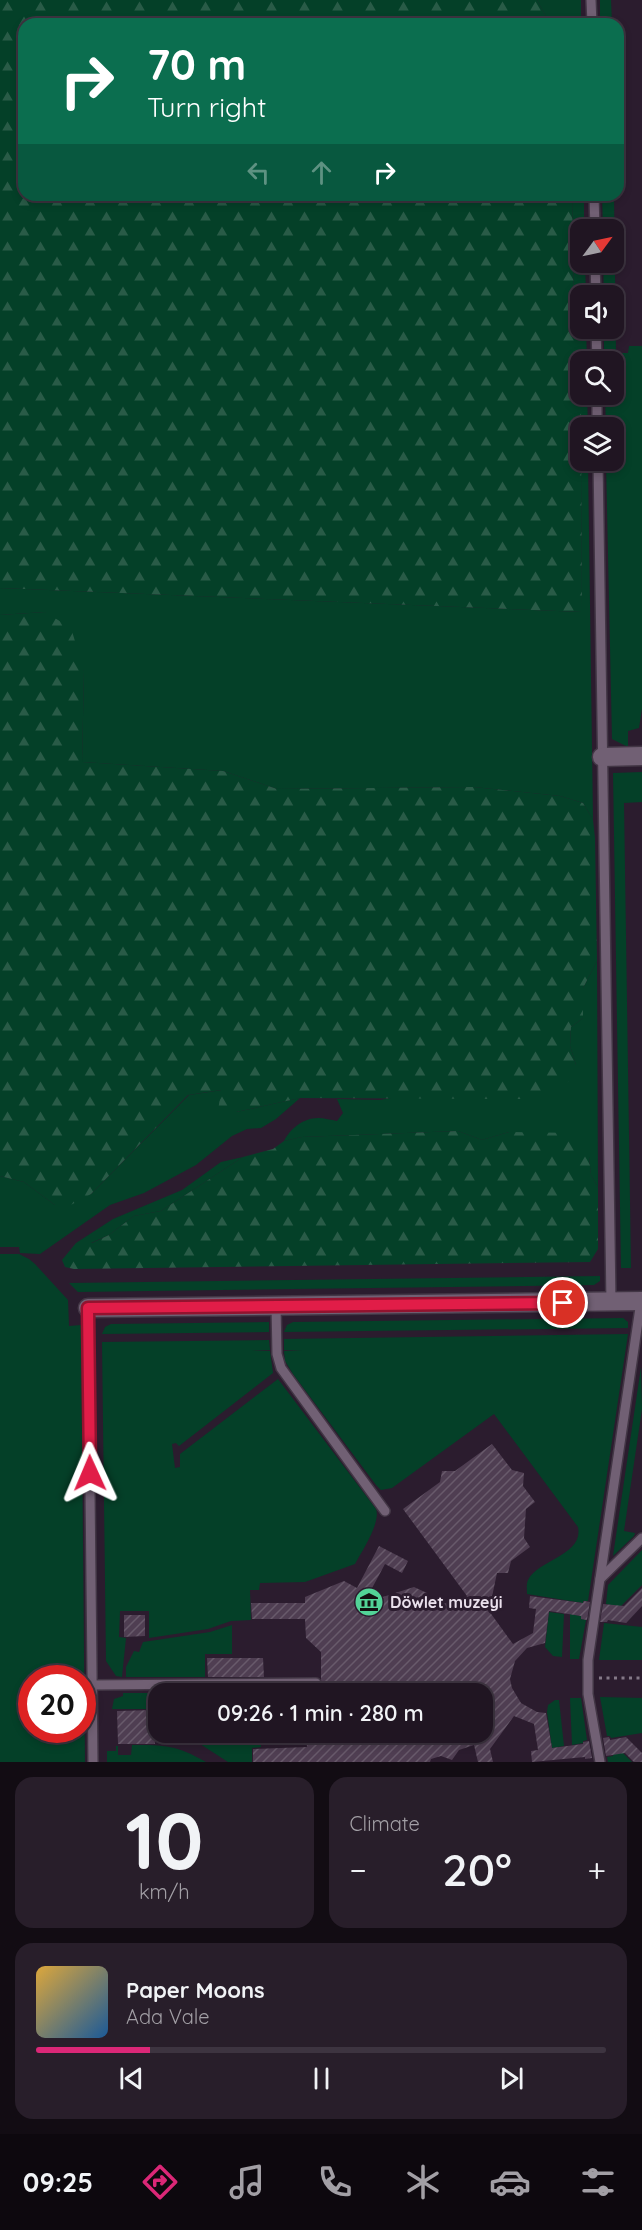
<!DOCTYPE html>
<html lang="en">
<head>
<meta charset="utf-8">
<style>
  body { margin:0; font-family:Quicksand,sans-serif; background:#281e2a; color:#f1f3f6; height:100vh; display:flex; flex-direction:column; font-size:22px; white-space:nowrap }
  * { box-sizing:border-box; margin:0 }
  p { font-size:20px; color:#a29fa5 }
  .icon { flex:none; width:33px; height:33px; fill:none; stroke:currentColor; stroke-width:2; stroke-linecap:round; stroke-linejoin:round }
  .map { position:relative; height:1762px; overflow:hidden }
  .side { display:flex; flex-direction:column; gap:15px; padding:15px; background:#120c13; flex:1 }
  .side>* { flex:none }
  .guide { position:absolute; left:18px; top:18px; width:606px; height:183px; border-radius:18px; box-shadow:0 3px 9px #0003,0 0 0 2px #3d3440; background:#0b6e4f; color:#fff; overflow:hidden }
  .needle { width:39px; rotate:57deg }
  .buttons { position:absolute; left:570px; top:219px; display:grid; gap:12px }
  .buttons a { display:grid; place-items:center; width:54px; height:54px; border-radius:12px; background:#201522; box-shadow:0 3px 9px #0003,0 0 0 2px #3d3440; font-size:30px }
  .speed { position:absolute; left:18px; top:1665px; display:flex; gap:12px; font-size:30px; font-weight:700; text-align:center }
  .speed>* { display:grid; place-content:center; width:78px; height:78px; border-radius:50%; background:#201522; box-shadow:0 3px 9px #0003,0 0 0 2px #3d3440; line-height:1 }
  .speed .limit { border:9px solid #d22; background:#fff; color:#111 }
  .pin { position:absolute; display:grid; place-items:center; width:51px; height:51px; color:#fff; margin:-26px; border:3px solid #fff; border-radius:50%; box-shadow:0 2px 6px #0007 }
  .me { position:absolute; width:66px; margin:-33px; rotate:359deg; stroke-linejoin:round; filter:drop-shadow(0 0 4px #0008) }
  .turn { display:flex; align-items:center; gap:21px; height:126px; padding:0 30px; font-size:27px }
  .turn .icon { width:78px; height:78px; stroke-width:2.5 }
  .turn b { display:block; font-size:42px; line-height:51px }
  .lanes { display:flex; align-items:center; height:57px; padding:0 30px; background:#0003; justify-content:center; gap:30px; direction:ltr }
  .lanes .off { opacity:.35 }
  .big { font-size:45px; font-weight:600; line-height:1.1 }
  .side .widget { flex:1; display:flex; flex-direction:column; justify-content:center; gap:9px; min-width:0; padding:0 21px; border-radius:18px; background:#281e2a }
  .side .dial { align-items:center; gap:0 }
  .dial b { font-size:78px; line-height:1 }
  .song { display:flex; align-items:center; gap:18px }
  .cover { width:72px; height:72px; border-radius:9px; background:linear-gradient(135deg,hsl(40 70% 55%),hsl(210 70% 35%)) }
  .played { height:6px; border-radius:3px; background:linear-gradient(90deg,#db2777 20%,#3d3440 20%) }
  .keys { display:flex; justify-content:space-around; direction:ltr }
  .heat { display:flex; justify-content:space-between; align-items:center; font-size:33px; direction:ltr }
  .side .tiles { flex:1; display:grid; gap:15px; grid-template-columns:1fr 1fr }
  .widget:last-child { grid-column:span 2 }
  .trip { position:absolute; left:148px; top:1683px; width:345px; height:60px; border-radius:18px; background:#201522; box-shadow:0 3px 9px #0003,0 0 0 2px #3d3440; font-weight:600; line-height:60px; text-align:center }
  .menu { display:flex; height:96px; justify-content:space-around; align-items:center; background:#0d080e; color:#a29fa5 }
  .menu .icon { width:42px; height:42px }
  .menu .active { color:#db2777 }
  .menu b { font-size:27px; color:#f1f3f6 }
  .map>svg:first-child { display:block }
  .grass { fill:#044028; fill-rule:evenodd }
  .forest { fill:url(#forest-firs) }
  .building { fill:url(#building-hatch) }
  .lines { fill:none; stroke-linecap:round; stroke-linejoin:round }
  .service-casing { stroke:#423645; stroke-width:12 }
  .minor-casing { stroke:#423645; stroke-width:21 }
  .path { stroke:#847887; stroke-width:3; stroke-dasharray:3 4.5; stroke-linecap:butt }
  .service { stroke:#716074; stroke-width:9 }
  .minor { stroke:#716074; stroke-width:18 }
  .route-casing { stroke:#92132f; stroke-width:15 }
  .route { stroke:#e11d48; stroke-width:10 }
  .labels { text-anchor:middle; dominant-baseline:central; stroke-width:6; stroke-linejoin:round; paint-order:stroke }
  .poi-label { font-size:16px; font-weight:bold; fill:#eae0ec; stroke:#2b1c2e; text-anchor:start }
</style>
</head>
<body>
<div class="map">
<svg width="642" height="1762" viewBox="0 0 642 1762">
  <defs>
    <pattern id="forest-firs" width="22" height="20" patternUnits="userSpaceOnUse" patternTransform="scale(1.5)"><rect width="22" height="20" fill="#044028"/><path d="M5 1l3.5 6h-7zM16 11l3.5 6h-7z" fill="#295b47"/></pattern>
    <pattern id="building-hatch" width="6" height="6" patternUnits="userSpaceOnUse" patternTransform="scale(1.5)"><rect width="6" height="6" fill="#4f3e52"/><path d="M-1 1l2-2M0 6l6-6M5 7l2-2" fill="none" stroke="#685a6b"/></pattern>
  </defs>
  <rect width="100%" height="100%" fill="#2b1c2e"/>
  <!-- grass -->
  <g class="grass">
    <path d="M537,0h44v24h-31z"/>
    <path d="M600,0h11l1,24h-12z"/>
    <path d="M572,195h12v34l-4,1v32l5,1 1,32 -6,1v32l6,1 1,32 -7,1v32l7,1 1,32h-7l-7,-129z"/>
    <path d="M602,195h12l2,158h12l1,-7h13v363l-3,19 -11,3v16l-16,-8 -6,-278 8,-1v-32l-8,-1 -1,-32 9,-1v-32l-10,-1v-32l10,-1v-32l-10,-1 -1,-32 11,-1v-32l-11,-1z"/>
    <path d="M581,461h7l5,359 -10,-17 -23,-7 -87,-9 -196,2 -54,-18 -141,-9 2,-91 -39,-59 -45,3v-27l582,24z"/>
    <path d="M642,772v30l-18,1 7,465h-10l-8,-495z"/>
    <path d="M597,961l1,227 -7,-13 -2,-18 -80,-25 -27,8 -24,-9 -156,6 -18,4c6,-12 19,-23 34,-23 6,0 13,2 19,3l6,-8 -6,-14 43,1 196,-35 -6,-19 1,-19 12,-9v-30z"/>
    <path d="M222,1090l14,22 64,-14 -24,21 -15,9 -14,1 -15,7 -36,29 -52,28 -34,12 -70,49 -20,-1 -1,-6h-19v-71l24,6 31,23 36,-11 98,-99z"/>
    <path d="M243,1157l-82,54 -27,5 -25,19 -18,8h-15l37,-24 69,-29 39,-28z"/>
    <path d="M0,1254h19l10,5 6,5 33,36 1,26 12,-1 4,437h-85zM32,1678h50v52h-50z"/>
    <path d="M600,1276v5l-6,4 -516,7 -9,-9z"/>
    <path d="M623,1318l5,4v6l-344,4 3,-7 6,-3z"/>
    <path d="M269,1322v10l-167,2 3,-7 6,-3z"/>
    <path d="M628,1334l-40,267h-5v2l-56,-9c0,-5 -1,-9 1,-14 10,-20 56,-25 50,-53l-84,-113 -102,74 -11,2 -5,-5 -83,-111 -8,-13 -1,-10 18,-1h-18v-11z"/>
    <path d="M269,1340l1,10 -19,1h19l3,22 -94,73 -3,-3 -4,1 3,24 5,-1v-13l98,-75 98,130c5,14 -14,42 -21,55l-50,18 -45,1 -1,7h-9l1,30 -20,1 -23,8 -59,9v-27h-29l-1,26 7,1 -4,39 -6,-1 -10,-15 -4,-319z"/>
    <path d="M641,1367l1,42 -18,122 11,2 -1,3 -21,20z"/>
    <path d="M642,1550v35l-22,22 -14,-3 2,-19z"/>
    <path d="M549,1612l15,2 -2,43 -9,-1 -8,-9z"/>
    <path d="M570,1614l11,2v3l5,1 -7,39h-9z"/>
    <path d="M604,1623l38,4v33h-43z"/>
    <path d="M232,1625v29h-27v23h-79v-10l8,-16 5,1 4,-10 67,-10z"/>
    <path d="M123,1693h127l-91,1v15h-47l2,-10 9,-3z"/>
    <path d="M600,1697l42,1v35l-31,5 -1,-2h-3z"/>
    <path d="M570,1698h11l6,42 -4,1v2l-11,2z"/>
    <path d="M555,1700h4l5,46 -12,2 -5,-36 1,-7z"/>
    <path d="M183,1733h78v14l-9,1v14h-24z"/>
    <path d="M132,1745c34,0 44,0 74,17h-99v-11h9v-5h2v9h13z"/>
    <path d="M622,1752l10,10h-24l-1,-5 6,-1v-3z"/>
  </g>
  <!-- forest -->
  <g class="forest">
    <path d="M0,0h537l13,24h-526v171h548l2,103 7,106 1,208 -582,-24z"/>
    <path d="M45,612l26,16 13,43 -2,91 141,9 54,18 196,-2 87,9 23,7 10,17 2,18 2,123 -14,27v30l-12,9 -1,19 6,19 -2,12 -11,9 -30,13 -233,-1 -64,14 -18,-1 3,-21 -33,5 -97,99 -22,12 -14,-1 -31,-23 -24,-6v-561z"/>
    <path d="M458,1131l24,9 27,-8 69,1 11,24 2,18 7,13v61l-8,13 -516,7 -9,-2 -3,-7 14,-17h16l17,-8 25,-19 27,-5 82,-54 30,-8 11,-8 18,-4z"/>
  </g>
  <!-- building -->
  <g class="building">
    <path d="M492,1444l20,26 12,3 -1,13 12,16 -9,7 -2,29 6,9 -19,14 -3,12h-11l-8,38 24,33 20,-11 3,-24 -7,-1 1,-12 53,7 1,-2 6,1 -3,18 -6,-1v-3l-32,-5 -4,32 -18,5 -12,13 -5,18 2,9 9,15 16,9 9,1 6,35 31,-4v-2l6,-1 3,17 -7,1v-2l-53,5 -1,-11 7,-1 -4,-26 -20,-8 -24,33 3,13h-15l-4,-17 -15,5 -7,10 -11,-4 -10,3 -1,3h-177v-13l54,-2 -1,-15h177v-38h-162v-42l-15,-14 -1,-19h-53l-1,-16h54v-6l39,-16 13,7 22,-42 29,15 -6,12 -17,-9 -21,39 50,-16 13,6 2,8 11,4 27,-9 -64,-87 37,-27 2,-11h13z"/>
    <path d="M642,1588v18l-16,17 -18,-3 -1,2h-7l3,-18 21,2z"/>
    <path d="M124,1615h21v21l-21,1z"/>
    <path d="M207,1658h56l1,19h-56z"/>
    <path d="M154,1710l1,34h-37l-1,-33z"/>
    <path d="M609,1737l1,3 16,-3 16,16v9h-8l-9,-9 -19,3 -3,-18z"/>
  </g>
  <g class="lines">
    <!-- service casing -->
    <g class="service-casing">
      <g id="service">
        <path d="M591,0l1,24"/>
        <path d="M594,195l1,35"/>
        <path d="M595,262l1,34"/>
        <path d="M596,328l1,34"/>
        <path d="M597,394v34"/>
        <path d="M598,460l13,842"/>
        <path d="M276,1306l1,48 4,14 104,143"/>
        <path d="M88,1308l5,454"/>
        <path d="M600,1579l42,-41"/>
        <path d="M92,1685l224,-2"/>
        <path d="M600,1762l-12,-68v-34l53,-359"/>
      </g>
    </g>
    <!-- minor casing -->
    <g class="minor-casing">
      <g id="minor">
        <path d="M602,757l40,-1"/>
        <path d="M88,1308l554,-7"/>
      </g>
    </g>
    <!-- path -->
    <path class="path" d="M599,1678h43"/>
    <!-- service -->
    <use href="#service" class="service"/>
    <!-- minor -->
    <use href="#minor" class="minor"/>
  </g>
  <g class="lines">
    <!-- route casing -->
    <g class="route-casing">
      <path id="route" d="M90,1473l-2,-165 475,-5"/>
    </g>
    <!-- route -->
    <use href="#route" class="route"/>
  </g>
  <!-- icons -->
  <defs>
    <g id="museum-disc" transform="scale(1.5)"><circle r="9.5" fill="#52d397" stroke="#2b1c2e"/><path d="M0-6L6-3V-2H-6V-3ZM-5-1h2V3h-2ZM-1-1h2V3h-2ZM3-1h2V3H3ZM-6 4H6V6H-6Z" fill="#111"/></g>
  </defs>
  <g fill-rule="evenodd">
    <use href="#museum-disc" x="369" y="1602"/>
  </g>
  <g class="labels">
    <!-- poi labels -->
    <g class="poi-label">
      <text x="390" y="1602">Döwlet muzeýi</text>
    </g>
  </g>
</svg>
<div class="buttons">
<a><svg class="needle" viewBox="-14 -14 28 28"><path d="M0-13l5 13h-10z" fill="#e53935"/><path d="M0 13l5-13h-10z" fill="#a29fa5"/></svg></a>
<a><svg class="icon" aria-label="sound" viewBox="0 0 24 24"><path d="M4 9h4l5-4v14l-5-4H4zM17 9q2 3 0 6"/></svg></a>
<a><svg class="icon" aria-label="search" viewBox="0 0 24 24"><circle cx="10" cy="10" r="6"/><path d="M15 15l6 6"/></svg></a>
<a><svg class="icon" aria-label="layers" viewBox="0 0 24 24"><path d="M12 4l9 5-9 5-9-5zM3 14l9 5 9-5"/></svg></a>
</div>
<div class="speed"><div class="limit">20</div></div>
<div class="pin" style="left:563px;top:1303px;background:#d93025"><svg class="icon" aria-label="arrive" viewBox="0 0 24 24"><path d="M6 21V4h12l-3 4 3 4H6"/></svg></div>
<svg class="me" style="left:90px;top:1473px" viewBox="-20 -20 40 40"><path d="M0-17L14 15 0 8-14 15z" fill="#e11d48" stroke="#fff" stroke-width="4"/></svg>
<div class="trip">09:26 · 1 min · 280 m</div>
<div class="guide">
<div class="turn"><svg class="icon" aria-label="right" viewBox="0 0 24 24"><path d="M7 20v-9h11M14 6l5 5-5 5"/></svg><div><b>70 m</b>Turn right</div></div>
<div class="lanes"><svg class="icon off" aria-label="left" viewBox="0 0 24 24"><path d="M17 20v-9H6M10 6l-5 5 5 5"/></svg><svg class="icon off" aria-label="ahead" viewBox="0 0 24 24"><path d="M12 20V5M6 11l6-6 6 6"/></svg><svg class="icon" aria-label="right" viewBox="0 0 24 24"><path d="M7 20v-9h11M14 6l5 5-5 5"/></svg></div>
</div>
</div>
<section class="side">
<div class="tiles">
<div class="widget dial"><b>10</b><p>km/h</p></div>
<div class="widget"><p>Climate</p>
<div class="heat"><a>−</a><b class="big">20°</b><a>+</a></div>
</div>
<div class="widget">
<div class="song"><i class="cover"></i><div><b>Paper Moons</b><p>Ada Vale</p></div></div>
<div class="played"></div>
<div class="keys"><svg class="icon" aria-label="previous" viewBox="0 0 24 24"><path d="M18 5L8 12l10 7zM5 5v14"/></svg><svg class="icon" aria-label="pause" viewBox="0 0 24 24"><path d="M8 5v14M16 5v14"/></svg><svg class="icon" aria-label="next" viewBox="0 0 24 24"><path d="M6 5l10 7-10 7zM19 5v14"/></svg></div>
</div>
</div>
</section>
<nav class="menu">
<b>09:25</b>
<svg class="icon active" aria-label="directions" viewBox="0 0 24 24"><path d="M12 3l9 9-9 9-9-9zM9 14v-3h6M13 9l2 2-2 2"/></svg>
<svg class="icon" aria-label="music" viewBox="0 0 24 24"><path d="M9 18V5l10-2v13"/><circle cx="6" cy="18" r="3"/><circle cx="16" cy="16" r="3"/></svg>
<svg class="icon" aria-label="phone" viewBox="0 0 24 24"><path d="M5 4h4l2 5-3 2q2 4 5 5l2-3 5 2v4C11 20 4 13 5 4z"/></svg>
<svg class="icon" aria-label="climate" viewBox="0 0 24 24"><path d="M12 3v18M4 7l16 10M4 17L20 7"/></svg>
<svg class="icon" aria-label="car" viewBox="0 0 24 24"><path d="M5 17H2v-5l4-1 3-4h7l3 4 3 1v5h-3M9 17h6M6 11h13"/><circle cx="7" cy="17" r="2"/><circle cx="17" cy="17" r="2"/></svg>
<svg class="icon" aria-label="filters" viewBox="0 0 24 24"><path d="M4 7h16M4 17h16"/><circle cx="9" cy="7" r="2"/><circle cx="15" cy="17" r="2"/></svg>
</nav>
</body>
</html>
